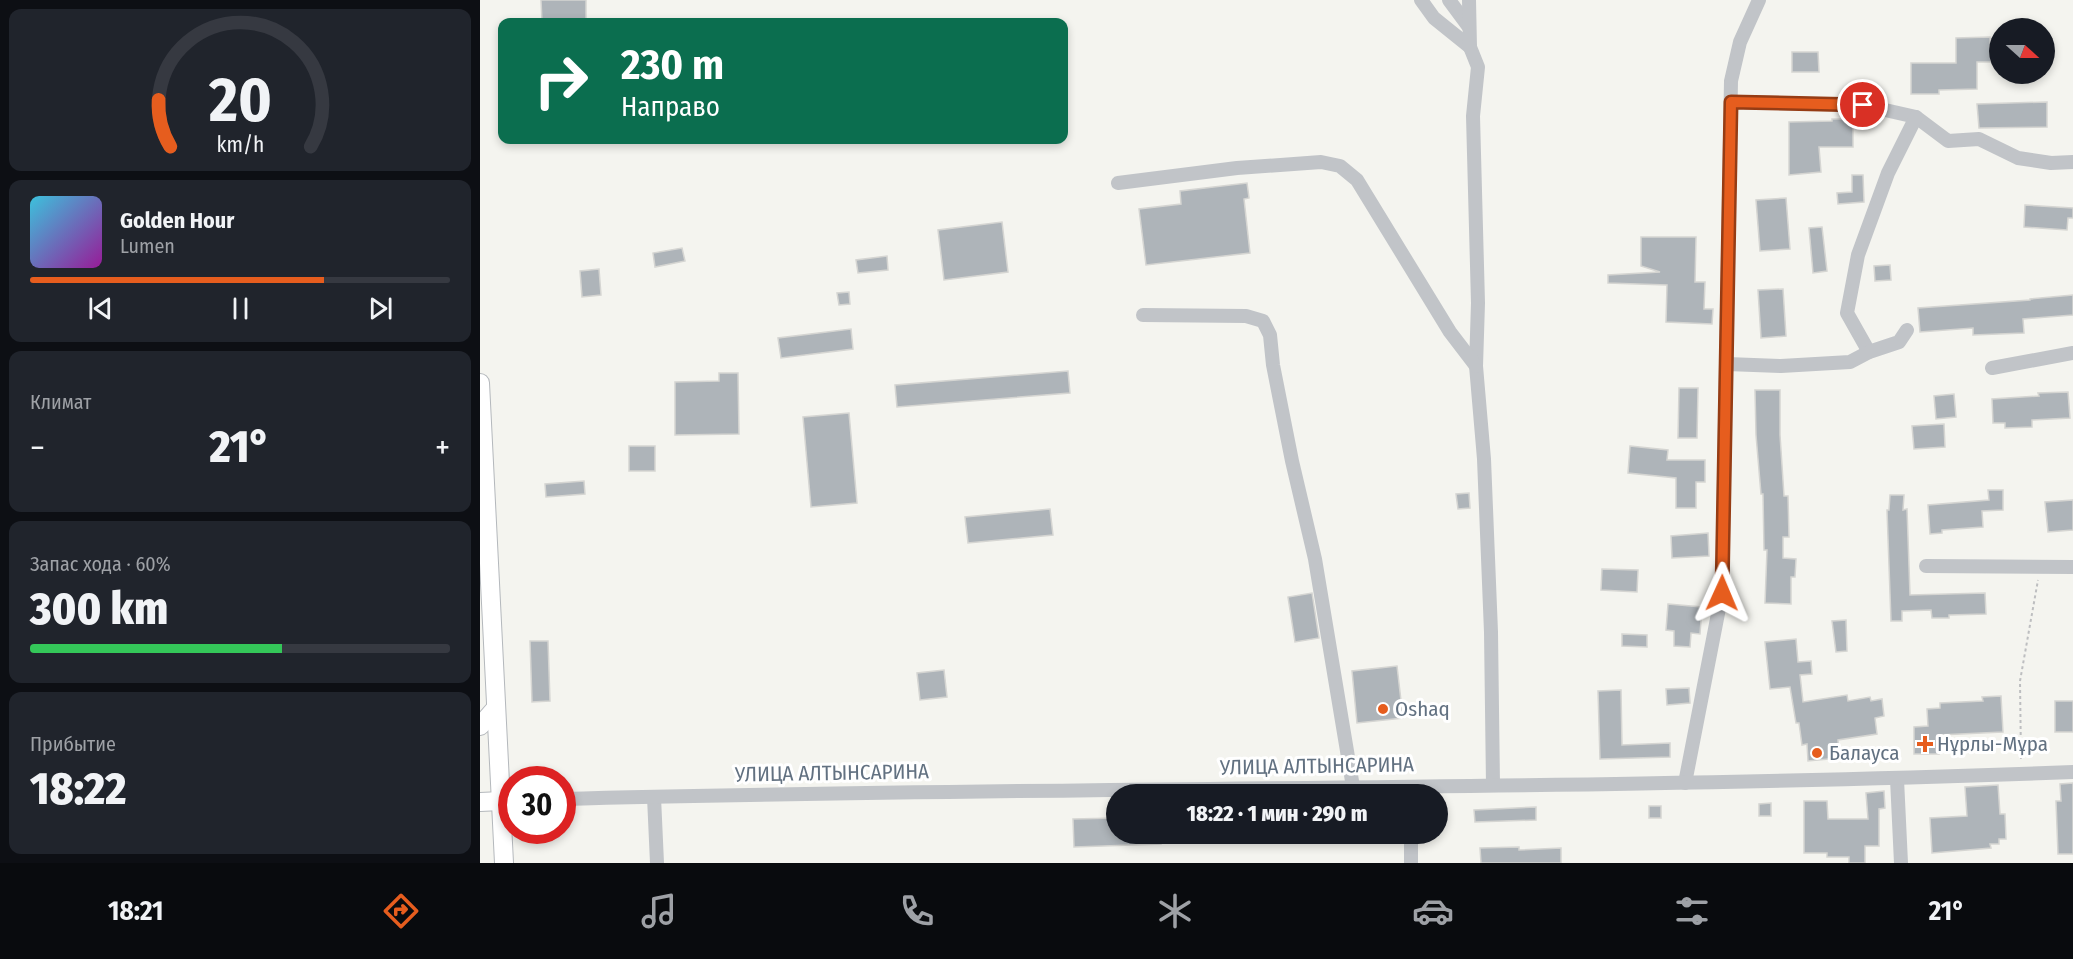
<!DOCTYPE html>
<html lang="ru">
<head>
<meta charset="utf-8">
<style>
  body { margin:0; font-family:"Fira Sans Condensed",sans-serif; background:#20242c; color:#f1f3f6; height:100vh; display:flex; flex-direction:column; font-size:22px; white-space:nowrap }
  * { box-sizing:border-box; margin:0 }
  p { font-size:20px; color:#9ea1a6 }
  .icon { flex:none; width:33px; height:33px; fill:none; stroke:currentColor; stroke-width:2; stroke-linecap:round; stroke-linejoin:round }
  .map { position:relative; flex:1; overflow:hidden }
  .sheet { display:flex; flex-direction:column; gap:9px; padding:9px; background:#0d0f14; width:480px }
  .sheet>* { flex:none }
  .guide { position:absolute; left:18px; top:18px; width:570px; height:126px; border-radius:12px; box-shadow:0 3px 9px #0003; background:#0b6e4f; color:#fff; overflow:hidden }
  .needle { width:39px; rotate:111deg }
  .tools { position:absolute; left:1509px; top:18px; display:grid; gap:12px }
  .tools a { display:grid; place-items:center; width:66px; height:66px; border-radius:50%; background:#171b24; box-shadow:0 3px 9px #0003; font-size:30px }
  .speed { position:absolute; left:18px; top:766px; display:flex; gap:12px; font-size:30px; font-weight:700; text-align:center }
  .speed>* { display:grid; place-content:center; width:78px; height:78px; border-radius:50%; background:#171b24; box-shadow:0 3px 9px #0003; line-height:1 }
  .speed .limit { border:9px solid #d22; background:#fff; color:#111 }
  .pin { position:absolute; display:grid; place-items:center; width:51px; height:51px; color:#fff; margin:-26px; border:3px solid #fff; border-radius:50%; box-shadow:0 2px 6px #0007 }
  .me { position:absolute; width:66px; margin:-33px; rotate:1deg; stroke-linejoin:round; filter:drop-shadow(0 0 4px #0008) }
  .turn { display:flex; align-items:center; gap:21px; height:126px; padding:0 24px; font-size:27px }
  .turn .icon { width:78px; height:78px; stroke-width:2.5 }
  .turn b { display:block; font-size:42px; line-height:51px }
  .big { font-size:45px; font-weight:800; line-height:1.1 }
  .sheet .widget { flex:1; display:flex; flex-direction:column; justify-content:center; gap:9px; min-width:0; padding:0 21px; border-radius:12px; background:#20242c }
  .sheet .dial { align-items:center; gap:0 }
  .dial svg { height:156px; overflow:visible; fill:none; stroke:#363941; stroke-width:7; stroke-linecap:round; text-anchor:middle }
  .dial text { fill:#f1f3f6; stroke:none }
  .song { display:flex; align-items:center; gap:18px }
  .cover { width:72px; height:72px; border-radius:9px; background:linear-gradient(135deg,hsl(190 70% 55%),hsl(300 70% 35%)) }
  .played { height:6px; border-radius:3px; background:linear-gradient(90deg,#e65d1e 70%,#363941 70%) }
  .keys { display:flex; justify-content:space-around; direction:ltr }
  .heat { display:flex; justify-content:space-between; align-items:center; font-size:33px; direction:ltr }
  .charge { height:9px; border-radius:4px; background:linear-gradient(90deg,#34c759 60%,#363941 0) }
  .trip { position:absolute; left:626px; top:784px; width:342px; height:60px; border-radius:30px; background:#171b24; box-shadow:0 3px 9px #0003; font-weight:800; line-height:60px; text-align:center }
  .dock { display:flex; height:96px; justify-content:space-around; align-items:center; background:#090b0e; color:#9ea1a6 }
  .dock .icon { width:42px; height:42px }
  .dock .on { color:#e65d1e }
  .dock b { font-size:27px; color:#f1f3f6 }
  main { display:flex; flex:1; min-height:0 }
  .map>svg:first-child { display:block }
  .building { fill:#aeb4b9; stroke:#d5d5d2; stroke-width:1.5 }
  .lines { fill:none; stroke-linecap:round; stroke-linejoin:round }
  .major-casing { stroke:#b4b8bc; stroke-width:20 }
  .path { stroke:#bdbec0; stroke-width:2; stroke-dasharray:3 3; stroke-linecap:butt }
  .minor { stroke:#c1c4c8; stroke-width:14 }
  .major { stroke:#fff; stroke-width:18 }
  .route-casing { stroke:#963c14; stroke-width:15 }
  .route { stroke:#e65d1e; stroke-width:10 }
  .poi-dot { fill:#e65d1e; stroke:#fff; stroke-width:2 }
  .labels { text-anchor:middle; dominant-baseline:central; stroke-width:6; stroke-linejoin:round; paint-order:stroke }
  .poi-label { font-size:21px; fill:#627181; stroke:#fff; text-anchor:start }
  .street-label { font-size:21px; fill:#627181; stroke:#fff }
</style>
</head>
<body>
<main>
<section class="sheet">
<div class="widget dial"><svg viewBox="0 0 100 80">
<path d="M14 69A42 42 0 1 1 86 69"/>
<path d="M14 69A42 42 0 0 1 8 45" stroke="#e65d1e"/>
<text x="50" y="56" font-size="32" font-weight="700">20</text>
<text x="50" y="72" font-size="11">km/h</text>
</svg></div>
<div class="widget">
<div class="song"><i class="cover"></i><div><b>Golden Hour</b><p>Lumen</p></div></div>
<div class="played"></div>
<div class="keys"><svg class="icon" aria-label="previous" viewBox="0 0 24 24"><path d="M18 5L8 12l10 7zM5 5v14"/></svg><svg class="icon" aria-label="pause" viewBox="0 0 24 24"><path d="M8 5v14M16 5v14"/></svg><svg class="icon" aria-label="next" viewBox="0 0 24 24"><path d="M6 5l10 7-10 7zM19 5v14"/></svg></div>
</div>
<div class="widget"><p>Климат</p>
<div class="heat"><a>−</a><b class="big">21°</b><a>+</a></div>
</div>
<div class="widget"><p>Запас хода · 60%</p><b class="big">300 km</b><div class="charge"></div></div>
<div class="widget"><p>Прибытие</p><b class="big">18:22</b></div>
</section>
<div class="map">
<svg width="1593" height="863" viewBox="0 0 1593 863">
  <rect width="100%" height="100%" fill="#f4f4ef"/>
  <!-- building -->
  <g class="building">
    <path d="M61,0h45v22h-44z"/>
    <path d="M1510,37l1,25h-14v27l-38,1v4h-28v-31h45v-25z"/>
    <path d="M1312,52h26l1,20h-27z"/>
    <path d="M1567,102v25l-68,1 -2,-24z"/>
    <path d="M1352,119h21v28h-34l2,25 -32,3v-53l43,-1z"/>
    <path d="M1372,175h11l1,27 -26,2 -1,-11 15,-1z"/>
    <path d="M767,183l2,15 -5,1 6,54 -104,12 -7,-56 42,-5 -1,-13z"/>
    <path d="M1306,198l4,51 -30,2 -4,-51z"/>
    <path d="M1545,205l48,3v10h-5l-1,12 -43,-3z"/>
    <path d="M522,222l6,50 -64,8 -6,-50z"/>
    <path d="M1342,227l5,44 -14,2 -4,-45z"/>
    <path d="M1161,237h55l-1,45h10l-1,27h9l-1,15 -46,-2 1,-37 -59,-2v-8l52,-3 -19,-6z"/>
    <path d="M202,248l3,13 -30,6 -2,-14z"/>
    <path d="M407,256l1,14 -30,3 -2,-13z"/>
    <path d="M1410,265l1,15 -16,1 -1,-15z"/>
    <path d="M119,269l2,26 -19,2 -2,-26z"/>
    <path d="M1303,289l3,47 -25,2 -3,-48z"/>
    <path d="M369,292l1,12 -11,1 -2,-12z"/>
    <path d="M1593,295v20l-50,4 1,14 -51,2v-7l-53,4 -2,-24 112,-8v-1z"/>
    <path d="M371,329l2,20 -72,9 -3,-20z"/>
    <path d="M588,371l2,22 -173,14 -2,-22z"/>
    <path d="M239,373h19l1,61 -64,1v-53l44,-1z"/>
    <path d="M1199,388h19l-1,50h-19z"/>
    <path d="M1275,390h25v45l4,61h4l1,41h-6v21l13,1 -1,18h-4v27l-26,-1 2,-53h-3l-1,-56h-2l-5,-59z"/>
    <path d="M1588,392l2,26 -38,2v7l-27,1v-5h-12l-1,-24 47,-3 -1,-3z"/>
    <path d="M1474,394l2,23 -20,2 -2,-23z"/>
    <path d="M369,413l8,90 -46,4 -8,-90z"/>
    <path d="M1464,424l1,23 -31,2 -2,-23z"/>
    <rect x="149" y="446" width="26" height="25"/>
    <path d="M1150,446l38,4 -1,10h38v22h-9v26h-20v-30l-48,-5z"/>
    <path d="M104,481l1,13 -39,3 -1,-13z"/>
    <path d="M1508,490h15v20l-21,1 1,16 -41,3v3l-12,1 -2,-29 61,-5z"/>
    <path d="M989,493l1,15 -12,1 -2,-15z"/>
    <path d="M1410,495h14l-1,15 4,-1 3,86 75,-2 1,21 -37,1v3h-17l-1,-8 -29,1v10h-11l-4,-111h2z"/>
    <path d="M1593,500v30l-25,2 -3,-30z"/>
    <path d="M570,509l3,26 -85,8 -3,-26z"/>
    <path d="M1228,533l1,23 -37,2 -1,-22z"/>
    <path d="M1122,569l36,1 -1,22 -36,-2z"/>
    <path d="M832,593l7,45 -24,4 -7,-45z"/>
    <path d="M1188,604l34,3 -2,27 -9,-1 -1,14 -16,-1v-15l-8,-1z"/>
    <path d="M1366,620l1,31 -11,1 -4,-31z"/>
    <path d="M1142,634l25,1v12l-25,-1z"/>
    <path d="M1316,639l2,23 13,-1 1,13 -12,1 3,27 44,-7 1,6 22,-4 1,4 11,-2 2,17 -9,2 2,16 -39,6 1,18 -31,3 -1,-17 -5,1 -3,-22h-3l-6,-36 -20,2 -5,-47z"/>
    <path d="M50,641h18l2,60 -18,1z"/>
    <path d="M917,666l6,52 -46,5 -5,-52z"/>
    <path d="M464,670l3,27 -27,3 -3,-27z"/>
    <path d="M1209,688l1,15 -23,2 -1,-16z"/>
    <path d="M1141,690l1,55 48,-2v14l-70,2 -2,-68z"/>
    <path d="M1521,696l2,36 -64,3v19h-25v-27l14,-1 -1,-17 13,-1v-5l43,-2 -1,-4z"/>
    <rect x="1575" y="701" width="18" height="31"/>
    <path d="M1593,783v71h-15l-2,-53h5l-1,-17z"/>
    <path d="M1518,785l2,29h5l1,25h-7v5h-9l1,4 -59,5 -2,-35 37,-2 -2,-29z"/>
    <path d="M1404,791l1,17 -6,1v37h-14v17h-16v-6h-22v-4h-23v-52h23l1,18h40l-2,-26z"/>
    <path d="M1291,803v13h-12v-12z"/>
    <rect x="1169" y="806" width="12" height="12"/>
    <path d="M1056,807v13l-61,2 -1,-12z"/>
    <path d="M636,818v16h44l1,10 -87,3 -1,-28z"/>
    <path d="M1039,847v3l42,-2v15h-80l-1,-15z"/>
  </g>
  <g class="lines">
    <!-- major casing -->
    <g class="major-casing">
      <g id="major">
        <path d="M0,383l24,480"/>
        <path d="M0,726l15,-17"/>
        <path d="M0,802l21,-1"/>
      </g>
    </g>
    <!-- path -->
    <path class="path" d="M1541,759l-1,-78 18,-101"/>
    <!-- minor -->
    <g class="minor">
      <path d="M941,0l13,18 36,29"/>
      <path d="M969,0l20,27"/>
      <path d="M989,0l1,47 8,20 -5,49 5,187 -2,63 8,93 7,173 2,153"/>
      <path d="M1251,102l132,3 53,12 32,24 31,-2 39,19 33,5 22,-1"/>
      <path d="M638,183l119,-15 84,-6 19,4 17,14 93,152 26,34"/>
      <path d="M663,315l103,1 17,5 7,14 3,30 19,96 23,98 38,228"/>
      <path d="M1389,352l-22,-39 11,-58 30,-82 28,-56"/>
      <path d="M1247,364l54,2 69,-4 19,-10 30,-10 8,-12"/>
      <path d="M1512,368l81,-15"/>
      <path d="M1446,566l147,1"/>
      <path d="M1417,779l4,84"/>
      <path d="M1205,783l37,-190 9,-512 9,-39 19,-42"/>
      <path d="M174,797l3,66"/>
      <path d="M82,799c504,-13 1008,-8 1511,-27"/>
      <path d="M931,834v29"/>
    </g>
    <!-- major -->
    <use href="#major" class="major"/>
  </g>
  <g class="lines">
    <!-- route casing -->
    <g class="route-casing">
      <path id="route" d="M1242,593l9,-491 132,3"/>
    </g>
    <!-- route -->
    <use href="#route" class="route"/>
  </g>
  <!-- markers -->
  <g class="poi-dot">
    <circle cx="903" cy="709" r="6"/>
    <path d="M1442 735h6v6h6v6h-6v6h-6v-6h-6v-6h6z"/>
    <circle cx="1337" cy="753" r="6"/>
  </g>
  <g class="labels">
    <!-- poi labels -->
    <g class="poi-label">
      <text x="915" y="709">Oshaq</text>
      <text x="1457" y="744">Нұрлы-Мұра</text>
      <text x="1349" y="753">Балауса</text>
    </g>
    <!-- street labels -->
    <g class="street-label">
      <text transform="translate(837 766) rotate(-1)">УЛИЦА АЛТЫНСАРИНА</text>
      <text transform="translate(352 773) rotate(-1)">УЛИЦА АЛТЫНСАРИНА</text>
    </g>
  </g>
</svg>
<div class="tools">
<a><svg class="needle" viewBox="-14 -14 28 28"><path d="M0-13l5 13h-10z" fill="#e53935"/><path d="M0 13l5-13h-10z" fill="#9ea1a6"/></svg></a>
</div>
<div class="speed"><div class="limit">30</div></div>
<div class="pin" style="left:1383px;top:105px;background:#d93025"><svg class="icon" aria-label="arrive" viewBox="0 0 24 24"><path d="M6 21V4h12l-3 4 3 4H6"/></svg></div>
<svg class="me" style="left:1242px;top:593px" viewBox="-20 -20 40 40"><path d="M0-17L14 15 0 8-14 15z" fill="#e65d1e" stroke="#fff" stroke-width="4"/></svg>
<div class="trip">18:22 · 1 мин · 290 m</div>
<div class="guide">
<div class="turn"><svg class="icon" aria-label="right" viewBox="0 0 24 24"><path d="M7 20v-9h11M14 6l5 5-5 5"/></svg><div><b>230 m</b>Направо</div></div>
</div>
</div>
</main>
<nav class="dock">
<b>18:21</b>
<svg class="icon on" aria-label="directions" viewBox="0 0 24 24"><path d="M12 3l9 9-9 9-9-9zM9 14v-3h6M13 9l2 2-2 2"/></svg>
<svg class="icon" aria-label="music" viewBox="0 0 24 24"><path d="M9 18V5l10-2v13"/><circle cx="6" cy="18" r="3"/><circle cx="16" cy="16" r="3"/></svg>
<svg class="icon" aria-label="phone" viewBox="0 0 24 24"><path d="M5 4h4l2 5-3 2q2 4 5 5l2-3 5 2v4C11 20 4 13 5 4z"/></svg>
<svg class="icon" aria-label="climate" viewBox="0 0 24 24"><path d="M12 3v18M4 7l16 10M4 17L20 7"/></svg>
<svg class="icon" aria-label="car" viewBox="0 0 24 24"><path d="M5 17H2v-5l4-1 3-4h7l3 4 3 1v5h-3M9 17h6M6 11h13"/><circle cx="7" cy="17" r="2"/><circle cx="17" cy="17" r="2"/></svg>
<svg class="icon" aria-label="filters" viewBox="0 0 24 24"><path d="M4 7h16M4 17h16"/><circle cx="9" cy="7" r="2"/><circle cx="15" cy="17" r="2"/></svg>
<b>21°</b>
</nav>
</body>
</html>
